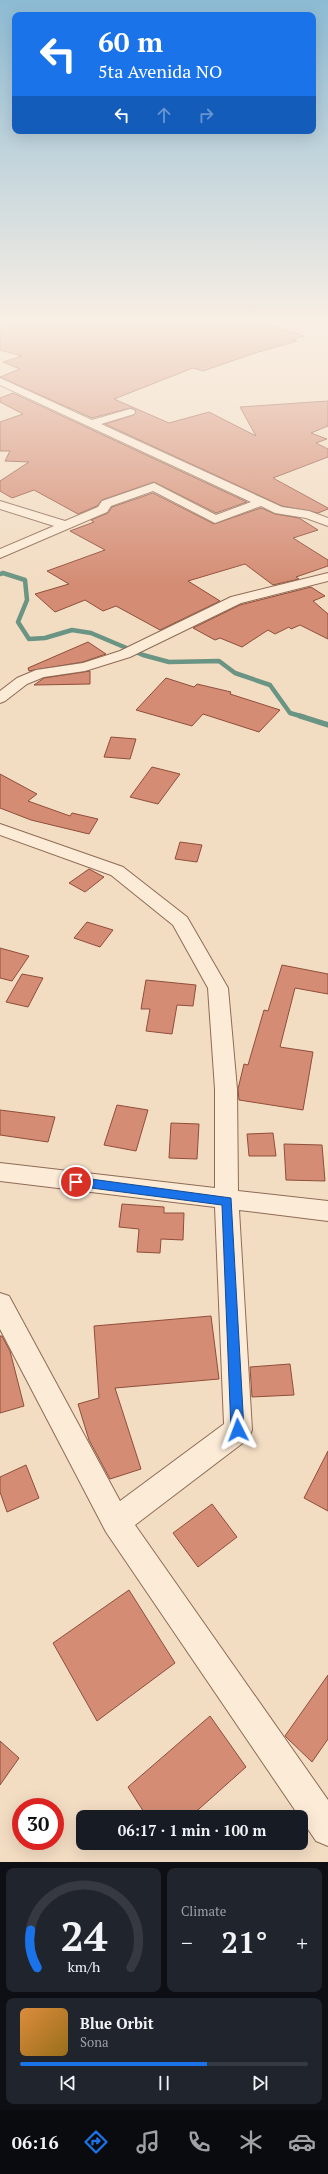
<!DOCTYPE html>
<html lang="en">
<head>
<meta charset="utf-8">
<style>
  body { margin:0; font-family:"PT Serif",serif; background:#20242c; color:#f1f3f6; height:100vh; display:flex; flex-direction:column; font-size:15px; white-space:nowrap }
  * { box-sizing:border-box; margin:0 }
  p { font-size:13px; color:#9ea1a6 }
  .icon { flex:none; width:22px; height:22px; fill:none; stroke:currentColor; stroke-width:2; stroke-linecap:round; stroke-linejoin:round }
  .map { position:relative; height:1862px; overflow:hidden }
  .details { display:flex; flex-direction:column; gap:6px; padding:6px; background:#0d0f14; flex:1 }
  .details>* { flex:none }
  .banner { position:absolute; left:12px; top:12px; width:304px; height:122px; border-radius:8px; box-shadow:0 4px 16px #0002; background:#1a73e8; color:#fff; overflow:hidden }
  .speed { position:absolute; left:12px; top:1798px; display:flex; gap:8px; font-size:20px; font-weight:700; text-align:center }
  .speed>* { display:grid; place-content:center; width:52px; height:52px; border-radius:50%; background:#171b24; box-shadow:0 4px 16px #0002; line-height:1 }
  .speed .limit { border:6px solid #d22; background:#fff; color:#111 }
  .pin { position:absolute; display:grid; place-items:center; width:34px; height:34px; color:#fff; margin:-17px; border:2px solid #fff; border-radius:50%; box-shadow:0 1px 4px #0007 }
  .me { position:absolute; width:44px; margin:-22px; rotate:357deg; stroke-linejoin:round; filter:drop-shadow(0 0 3px #0008) }
  .turn { display:flex; align-items:center; gap:14px; height:84px; padding:0 20px; font-size:18px }
  .turn .icon { width:52px; height:52px; stroke-width:2.5 }
  .turn b { display:block; font-size:28px; line-height:34px }
  .lanes { display:flex; align-items:center; height:38px; padding:0 20px; background:#0003; justify-content:center; gap:20px; direction:ltr }
  .lanes .off { opacity:.35 }
  .big { font-size:30px; font-weight:800; line-height:1.1 }
  .details .card { flex:1; display:flex; flex-direction:column; justify-content:center; gap:6px; min-width:0; padding:0 14px; border-radius:8px; background:#20242c }
  .details .dial { align-items:center; gap:0 }
  .dial svg { height:104px; overflow:visible; fill:none; stroke:#363941; stroke-width:7; stroke-linecap:round; text-anchor:middle }
  .dial text { fill:#f1f3f6; stroke:none }
  .song { display:flex; align-items:center; gap:12px }
  .cover { width:48px; height:48px; border-radius:6px; background:linear-gradient(135deg,hsl(30 70% 55%),hsl(40 70% 35%)) }
  .played { height:4px; border-radius:2px; background:linear-gradient(90deg,#1a73e8 65%,#363941 65%) }
  .keys { display:flex; justify-content:space-around; direction:ltr }
  .heat { display:flex; justify-content:space-between; align-items:center; font-size:22px; direction:ltr }
  .details .tiles { flex:1; display:grid; gap:6px; grid-template-columns:1fr 1fr }
  .card:last-child { grid-column:span 2 }
  .trip { position:absolute; left:76px; top:1810px; width:232px; height:40px; border-radius:8px; background:#171b24; box-shadow:0 4px 16px #0002; font-weight:800; line-height:40px; text-align:center }
  .tabs { display:flex; height:64px; justify-content:space-around; align-items:center; background:#090b0e; color:#9ea1a6 }
  .tabs .icon { width:28px; height:28px }
  .tabs .on { color:#1a73e8 }
  .tabs b { font-size:18px; color:#f1f3f6 }
  .map>svg:first-child { display:block }
  .lines { fill:none; stroke-linecap:round; stroke-linejoin:round }
  .stream-far1 { stroke:#6a9483; stroke-width:4.5 }
  .stream { stroke:#6a9483; stroke-width:5.5 }
  .building { fill:#d48c74; stroke:#904e3a }
  .street-casing { stroke:#8f6b57; stroke-width:2 }
  .secondary-casing { stroke:#704c3a; stroke-width:2 }
  .street { fill:#fcebd6; fill-rule:evenodd }
  .secondary { fill:#fcebd6; fill-rule:evenodd }
  .route { fill:#1a73e8; stroke:#114b97 }
</style>
</head>
<body>
<div class="map">
<svg width="328" height="1862" viewBox="0 0 328 1862">
  <rect width="100%" height="100%" fill="#f2dcc2"/>
  <g class="lines">
    <!-- stream-far1 -->
    <path class="stream-far1" d="M0,574l3,-1 22,7 2,20 -9,22 11,17 16,-1 27,-8 19,3 52,22 26,7 50,-1 16,12 35,12 20,28 14,4"/>
    <!-- stream -->
    <path class="stream" d="M300,716l28,9"/>
  </g>
  <!-- building -->
  <g class="building">
    <path d="M8,324h259l37,12 -12,4 5,1 -42,12 -52,18 -10,-3 -79,31 55,24 40,-11 47,24 -16,-29 88,-6v25l-17,7 16,6 -11,4 12,6v8l-55,21 55,30v1l-10,4 -36,-7 -177,-82 29,-9 2,-4 -2,-2 -4,-1 -38,10 -92,-41 20,-8 -17,-7 19,-6 -22,-6v-21z"/>
    <path d="M13,393l234,109 -31,11 -62,-31 -52,18 -5,6 -19,8 -44,-24 -22,8 -12,-7v-10l29,-19 -24,-1 5,-10h-10v-29l23,-8 -23,-12v-4z"/>
    <path d="M153,493l61,31 47,-16 14,6 24,4 19,12 -25,8 35,22v6l-32,11 3,2 -26,6 -28,-21 -57,17 32,20 -60,29 -44,-24 -13,5 -18,-11 -30,12 -20,-18 34,-10 -22,-13 58,-21 -35,-19 24,-9 -3,-2 17,-7 4,-6z"/>
    <path d="M311,587l14,9 -12,5 15,13v25l-28,-14 -9,4 -2,-2 -14,7 -7,-4 -26,17 -22,-9 -5,2 -22,-12 47,-23z"/>
    <path d="M88,642l18,12 -23,8 -54,9 -1,-3z"/>
    <path d="M90,671v13l-56,1 10,-7z"/>
    <path d="M166,678l28,9 3,-3 34,8 -1,2 50,16 -21,22 -56,-18 -11,12 -56,-16z"/>
    <path d="M111,737l25,2 -6,20 -26,-2z"/>
    <path d="M152,767l28,7 -22,30 -28,-7z"/>
    <path d="M0,774l37,20 -9,7 42,15 2,-3 26,6 -9,15 -58,-14 -31,-12z"/>
    <path d="M180,842l22,3 -5,17 -22,-3z"/>
    <path d="M89,869l15,8 -19,15 -16,-9z"/>
    <path d="M87,922l26,8 -13,17 -26,-9z"/>
    <path d="M0,948l29,8 -17,25 -12,-3z"/>
    <path d="M282,965l46,9v20l-33,-6 -15,59 33,5 -10,58 -64,-10 -1,-11 6,-25 4,1 16,-55 4,1z"/>
    <path d="M22,974l21,4 -15,29 -22,-5z"/>
    <path d="M146,980l50,5 -3,21 -16,-1 -5,29 -26,-3 4,-22h-9z"/>
    <path d="M117,1105l31,5 -12,41 -32,-6z"/>
    <path d="M0,1110l55,7 -7,25 -48,-7z"/>
    <path d="M171,1123l28,1 -2,35 -28,-1z"/>
    <path d="M273,1133l3,23h-27l-2,-22z"/>
    <path d="M284,1144l38,1 3,36 -39,-1z"/>
    <path d="M122,1204l42,3v6h20l-1,27 -22,-1 -1,14 -23,-1 2,-23 -20,-2z"/>
    <path d="M211,1316l8,63 -104,9 26,81 -31,10 -21,-39 -11,-36 21,-6 -5,-72z"/>
    <path d="M0,1336h2l8,15 14,55 -24,7z"/>
    <path d="M290,1364l4,31 -42,2 -2,-30z"/>
    <path d="M328,1451v60l-24,-13z"/>
    <path d="M26,1465l13,33 -32,14 -7,-20v-15z"/>
    <path d="M212,1504l25,33 -39,30 -25,-34z"/>
    <path d="M129,1590l46,73 -78,58 -44,-78z"/>
    <path d="M328,1675v64l-16,23 -27,-26z"/>
    <path d="M210,1716l36,51 -56,50h-43l-19,-30z"/>
    <path d="M0,1741l19,17 -19,27z"/>
  </g>
  <g class="lines">
    <!-- street casing -->
    <g class="street-casing">
      <g id="street">
        <path d="M0,378l92,42 38,-11 4,1 1,2 -1,2 -33,10 181,83 27,4 19,7v8l-22,-8 -31,-5 -14,-7 -46,17 -62,-32 -42,15 -4,6 -107,46v-9l54,-23 -54,-17v-8l65,20 33,-14 4,-6 52,-18 62,32 35,-13 -251,-117z"/>
        <path d="M328,573v8l-87,22 -111,54 -45,14 -41,6 -17,7 -22,17 -5,2v-12l17,-13 19,-8 47,-7 37,-12 111,-54z"/>
        <path d="M0,824l123,43 64,50 41,71 9,101 1,102 90,10v20l-89,-11 13,220 -4,9 -113,86 193,275v46l-12,-5 -210,-309 -106,-203v-36l9,3 111,205 104,-77 -9,-217 -215,-26v-18l215,25v-99l-7,-101 -35,-63 -62,-50 -111,-40z"/>
      </g>
    </g>
    <!-- secondary casing -->
    <g class="secondary-casing">
      <path id="secondary" d="M0,324h7l-7,4z"/>
    </g>
    <!-- street -->
    <use href="#street" class="street"/>
    <!-- secondary -->
    <use href="#secondary" class="secondary"/>
  </g>
  <!-- sky -->
  <linearGradient id="sky" x2="0" y2="1"><stop stop-color="#8dbbd4"/><stop offset="0.55" stop-color="#f9efe4"/><stop offset="1" stop-color="#f9efe4" stop-opacity="0"/></linearGradient>
  <rect width="328" height="585" fill="url(#sky)"/>
  <!-- route -->
  <path class="route" d="M76,1177l155,21 13,232 -2,5 -4,1 -5,-1 -2,-5 -9,-225 -146,-19 -6,-4z"/>
</svg>
<div class="speed"><div class="limit">30</div></div>
<div class="pin" style="left:76px;top:1182px;background:#d93025"><svg class="icon" aria-label="arrive" viewBox="0 0 24 24"><path d="M6 21V4h12l-3 4 3 4H6"/></svg></div>
<svg class="me" style="left:238px;top:1430px" viewBox="-20 -20 40 40"><path d="M0-17L14 15 0 8-14 15z" fill="#1a73e8" stroke="#fff" stroke-width="4"/></svg>
<div class="trip">06:17 · 1 min · 100 m</div>
<div class="banner">
<div class="turn"><svg class="icon" aria-label="left" viewBox="0 0 24 24"><path d="M17 20v-9H6M10 6l-5 5 5 5"/></svg><div><b>60 m</b>5ta Avenida NO</div></div>
<div class="lanes"><svg class="icon" aria-label="left" viewBox="0 0 24 24"><path d="M17 20v-9H6M10 6l-5 5 5 5"/></svg><svg class="icon off" aria-label="ahead" viewBox="0 0 24 24"><path d="M12 20V5M6 11l6-6 6 6"/></svg><svg class="icon off" aria-label="right" viewBox="0 0 24 24"><path d="M7 20v-9h11M14 6l5 5-5 5"/></svg></div>
</div>
</div>
<section class="details">
<div class="tiles">
<div class="card dial"><svg viewBox="0 0 100 80">
<path d="M14 69A42 42 0 1 1 86 69"/>
<path d="M14 69A42 42 0 0 1 9 40" stroke="#1a73e8"/>
<text x="50" y="56" font-size="32" font-weight="700">24</text>
<text x="50" y="72" font-size="11">km/h</text>
</svg></div>
<div class="card"><p>Climate</p>
<div class="heat"><a>−</a><b class="big">21°</b><a>+</a></div>
</div>
<div class="card">
<div class="song"><i class="cover"></i><div><b>Blue Orbit</b><p>Sona</p></div></div>
<div class="played"></div>
<div class="keys"><svg class="icon" aria-label="previous" viewBox="0 0 24 24"><path d="M18 5L8 12l10 7zM5 5v14"/></svg><svg class="icon" aria-label="pause" viewBox="0 0 24 24"><path d="M8 5v14M16 5v14"/></svg><svg class="icon" aria-label="next" viewBox="0 0 24 24"><path d="M6 5l10 7-10 7zM19 5v14"/></svg></div>
</div>
</div>
</section>
<nav class="tabs">
<b>06:16</b>
<svg class="icon on" aria-label="directions" viewBox="0 0 24 24"><path d="M12 3l9 9-9 9-9-9zM9 14v-3h6M13 9l2 2-2 2"/></svg>
<svg class="icon" aria-label="music" viewBox="0 0 24 24"><path d="M9 18V5l10-2v13"/><circle cx="6" cy="18" r="3"/><circle cx="16" cy="16" r="3"/></svg>
<svg class="icon" aria-label="phone" viewBox="0 0 24 24"><path d="M5 4h4l2 5-3 2q2 4 5 5l2-3 5 2v4C11 20 4 13 5 4z"/></svg>
<svg class="icon" aria-label="climate" viewBox="0 0 24 24"><path d="M12 3v18M4 7l16 10M4 17L20 7"/></svg>
<svg class="icon" aria-label="car" viewBox="0 0 24 24"><path d="M5 17H2v-5l4-1 3-4h7l3 4 3 1v5h-3M9 17h6M6 11h13"/><circle cx="7" cy="17" r="2"/><circle cx="17" cy="17" r="2"/></svg>
</nav>
</body>
</html>
